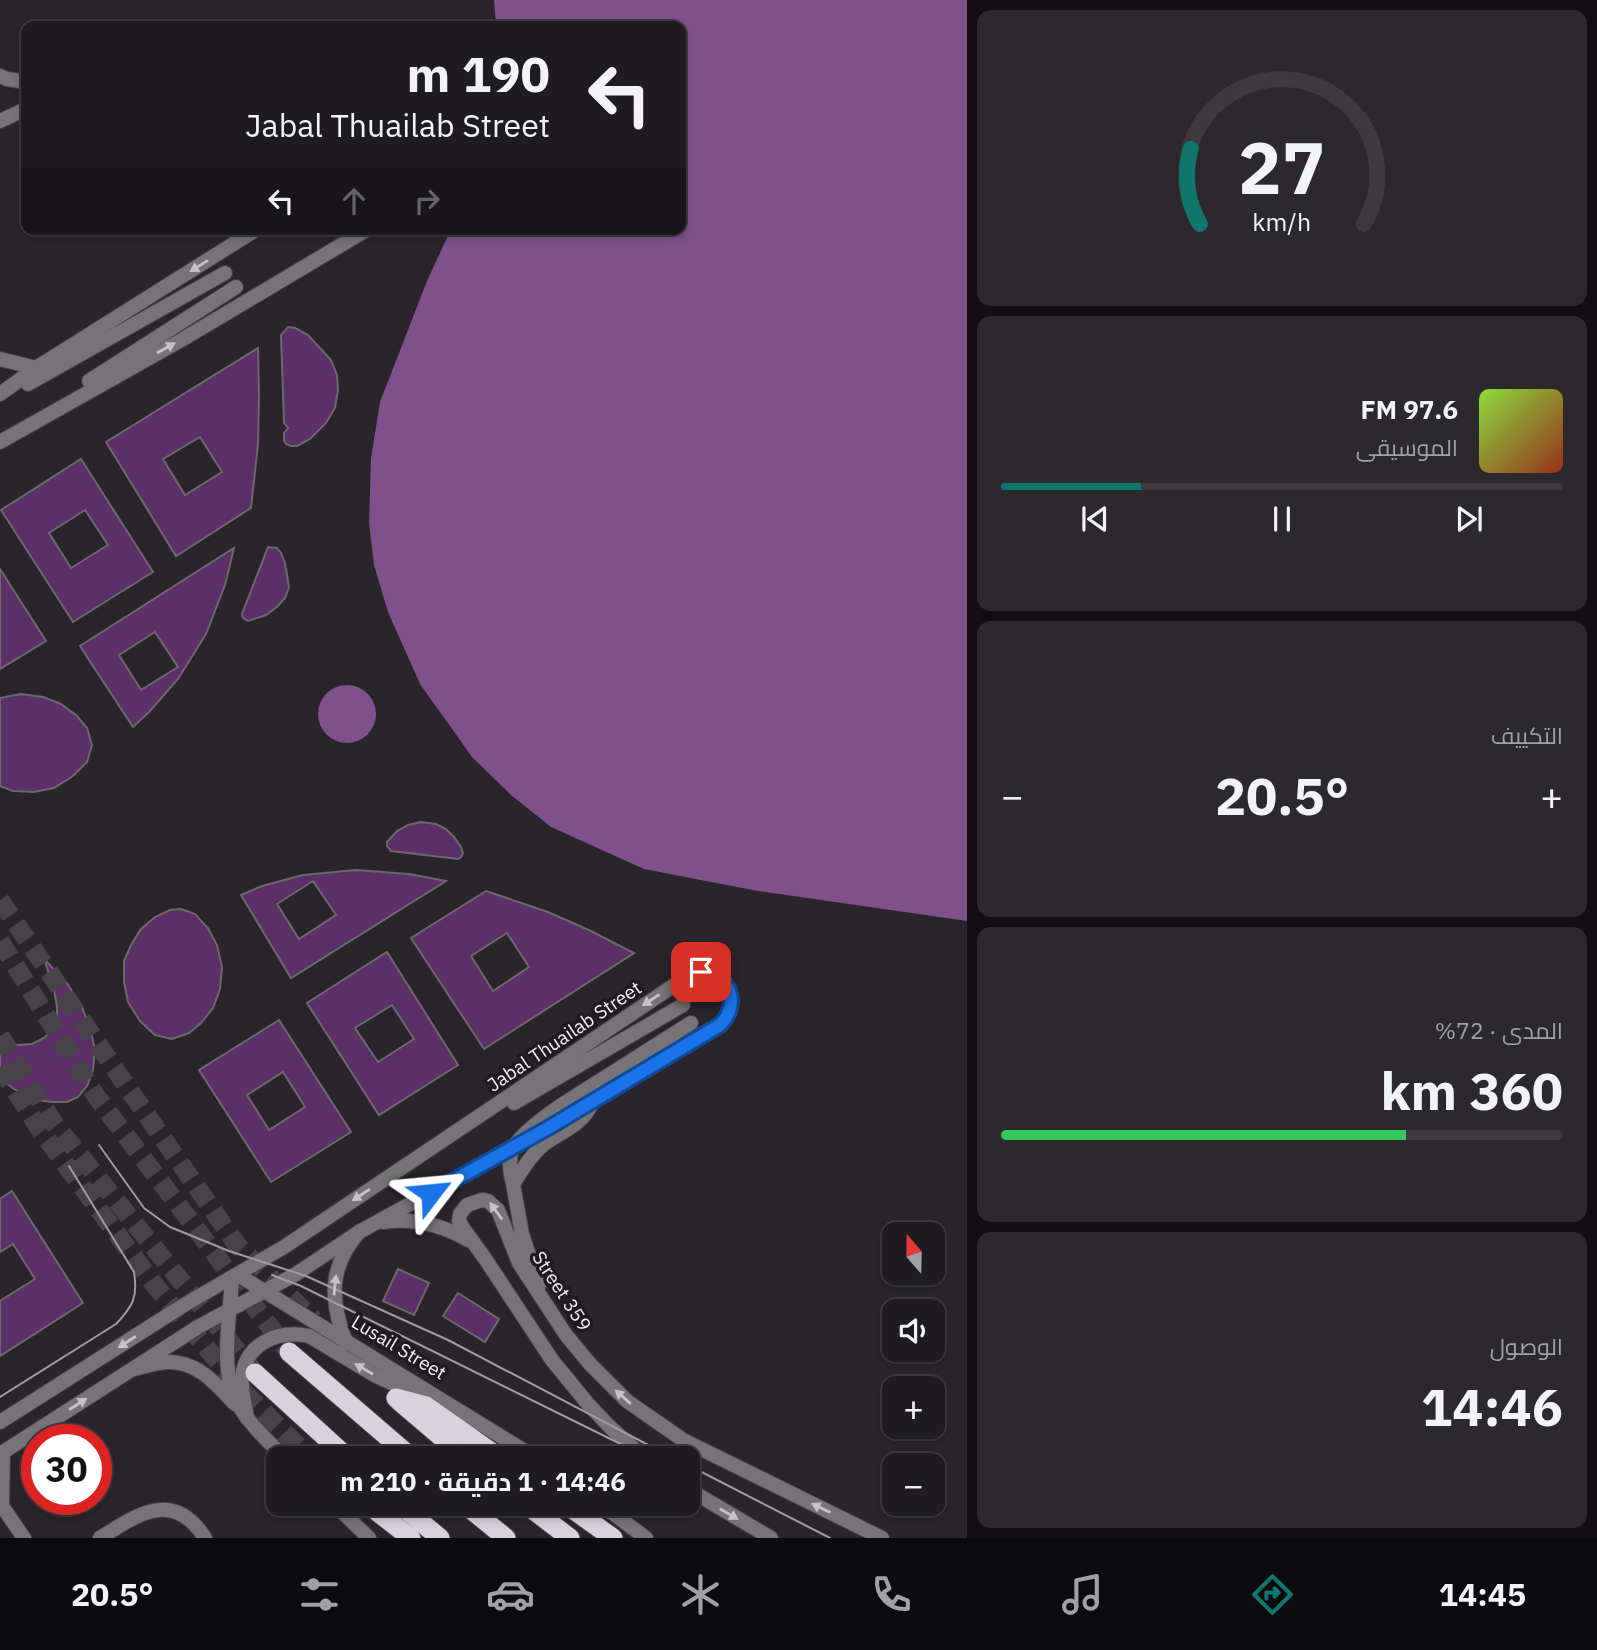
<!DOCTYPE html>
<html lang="ar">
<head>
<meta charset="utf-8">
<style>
  body { margin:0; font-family:"IBM Plex Sans",Cairo,sans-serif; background:#2c292d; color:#f1f3f6; direction:rtl; height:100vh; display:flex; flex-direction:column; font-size:26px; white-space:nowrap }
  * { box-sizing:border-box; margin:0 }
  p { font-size:23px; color:#a1a1a5 }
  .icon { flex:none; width:38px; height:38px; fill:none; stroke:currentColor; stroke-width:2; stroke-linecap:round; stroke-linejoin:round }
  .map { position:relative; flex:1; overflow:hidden; direction:ltr }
  .panel { display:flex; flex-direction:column; gap:10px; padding:10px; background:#110f12; width:630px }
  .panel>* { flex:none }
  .hud { position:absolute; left:21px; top:21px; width:665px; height:214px; border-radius:14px; box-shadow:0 4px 10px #0003,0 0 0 2px #3c3a3e; direction:rtl; background:#1f1c20; color:#f1f3f6; overflow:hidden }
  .needle { width:46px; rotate:340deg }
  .controls { position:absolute; left:882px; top:1222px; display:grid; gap:14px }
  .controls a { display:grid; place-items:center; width:63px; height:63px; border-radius:14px; background:#1f1c20; box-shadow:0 4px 10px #0003,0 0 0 2px #3c3a3e; font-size:35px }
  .speed { position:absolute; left:21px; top:1424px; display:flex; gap:14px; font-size:35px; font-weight:700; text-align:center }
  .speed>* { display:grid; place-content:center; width:91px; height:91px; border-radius:50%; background:#1f1c20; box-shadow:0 4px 10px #0003,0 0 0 2px #3c3a3e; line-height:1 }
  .speed .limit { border:10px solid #d22; background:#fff; color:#111 }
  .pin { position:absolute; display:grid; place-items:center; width:60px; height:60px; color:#fff; margin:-30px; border-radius:14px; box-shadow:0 4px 10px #0006 }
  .me { position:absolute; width:77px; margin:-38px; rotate:61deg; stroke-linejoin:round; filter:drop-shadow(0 0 5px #0008) }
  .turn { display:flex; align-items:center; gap:24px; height:147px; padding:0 21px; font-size:32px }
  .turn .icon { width:91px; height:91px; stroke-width:2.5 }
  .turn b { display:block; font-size:49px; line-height:60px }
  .lanes { display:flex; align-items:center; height:66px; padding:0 21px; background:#0003; justify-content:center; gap:35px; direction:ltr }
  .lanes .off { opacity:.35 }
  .big { font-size:52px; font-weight:700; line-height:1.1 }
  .panel .card { flex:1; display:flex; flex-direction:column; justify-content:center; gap:10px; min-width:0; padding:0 24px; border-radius:14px; background:#2c292d }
  .panel .dial { align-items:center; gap:0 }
  .dial svg { height:182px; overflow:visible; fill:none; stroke:#3c3a3e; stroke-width:7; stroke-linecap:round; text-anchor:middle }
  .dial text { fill:#f1f3f6; stroke:none }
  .song { display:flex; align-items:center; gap:21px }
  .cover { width:84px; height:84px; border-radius:10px; background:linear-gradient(135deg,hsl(90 70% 55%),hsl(10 70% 35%)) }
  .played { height:7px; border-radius:4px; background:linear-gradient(90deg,#0f766e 25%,#3c3a3e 25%) }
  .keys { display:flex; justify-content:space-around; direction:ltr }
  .heat { display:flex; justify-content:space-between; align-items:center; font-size:38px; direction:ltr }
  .charge { height:10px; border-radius:5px; background:linear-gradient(90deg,#34c759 72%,#3c3a3e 0) }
  .trip { position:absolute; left:266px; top:1446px; width:434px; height:70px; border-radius:14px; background:#1f1c20; box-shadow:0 4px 10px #0003,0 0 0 2px #3c3a3e; font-weight:700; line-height:70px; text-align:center; direction:rtl }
  .menu { display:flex; height:112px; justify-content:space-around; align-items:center; background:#0c0b0d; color:#a1a1a5 }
  .menu .icon { width:49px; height:49px }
  .menu .active { color:#0f766e }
  .menu b { font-size:32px; color:#f1f3f6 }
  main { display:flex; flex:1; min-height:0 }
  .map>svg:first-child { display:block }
  .water { fill:#7e518a }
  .building { fill:#5b3066; stroke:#6c676d; stroke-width:2; fill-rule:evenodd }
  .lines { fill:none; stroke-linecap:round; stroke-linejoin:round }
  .trunk-tunnel { stroke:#474348; stroke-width:19; stroke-dasharray:19 10; stroke-linecap:butt }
  .minor-casing { stroke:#454146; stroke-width:16 }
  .tertiary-casing { stroke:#454146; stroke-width:16 }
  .trunk-casing { stroke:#454146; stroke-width:21 }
  .minor { stroke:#777477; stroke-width:14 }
  .tertiary { stroke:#777477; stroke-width:14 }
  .trunk { stroke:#d8d2da; stroke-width:19 }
  .tram { stroke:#9f9ca0; stroke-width:2 }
  .oneway { fill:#c6c3c7 }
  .route-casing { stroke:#114b97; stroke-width:18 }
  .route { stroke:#1a73e8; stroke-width:12 }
  .labels { text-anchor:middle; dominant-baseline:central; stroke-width:7; stroke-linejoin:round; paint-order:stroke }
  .street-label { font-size:19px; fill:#f1eef2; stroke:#201b21 }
</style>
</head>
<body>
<main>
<section class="panel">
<div class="card dial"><svg viewBox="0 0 100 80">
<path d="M14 69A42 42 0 1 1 86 69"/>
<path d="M14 69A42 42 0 0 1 10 36" stroke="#0f766e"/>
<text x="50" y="56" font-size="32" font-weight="700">27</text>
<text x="50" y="72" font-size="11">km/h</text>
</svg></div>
<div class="card">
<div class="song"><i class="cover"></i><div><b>97.6 FM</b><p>الموسيقى</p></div></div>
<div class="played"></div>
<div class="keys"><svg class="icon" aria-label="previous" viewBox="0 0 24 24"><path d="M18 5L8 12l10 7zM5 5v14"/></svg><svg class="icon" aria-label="pause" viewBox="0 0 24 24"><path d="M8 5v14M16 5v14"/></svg><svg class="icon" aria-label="next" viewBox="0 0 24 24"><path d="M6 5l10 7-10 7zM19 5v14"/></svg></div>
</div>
<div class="card"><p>التكييف</p>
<div class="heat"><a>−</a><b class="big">20.5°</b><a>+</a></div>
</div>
<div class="card"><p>المدى · 72%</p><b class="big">360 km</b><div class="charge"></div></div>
<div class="card"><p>الوصول</p><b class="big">14:46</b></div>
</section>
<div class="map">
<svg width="967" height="1538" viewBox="0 0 967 1538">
  <rect width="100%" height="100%" fill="#29252a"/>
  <!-- water -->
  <g class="water">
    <path d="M494,0h473v921l-209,-30 -114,-22 -93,-42 -40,-32 -39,-38 -52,-73 -32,-72 -14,-47 -5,-42 2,-65 9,-56 47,-121 24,-52h230v-203h-185z"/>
    <circle cx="347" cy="714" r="29"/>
  </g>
  <!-- building -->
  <g class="building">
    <path d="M288,327l7,1 13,7 23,25 6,15 1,15 -3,18 -9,15 -16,16 -13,7h-6l-5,-2 -2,-4v-7l4,-5 -4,-5 -3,-88z"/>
    <path d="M258,348l1,48 -1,48 -7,64 -75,48 -70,-114zM200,437l22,35 -37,23 -22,-36z"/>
    <path d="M81,459l72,113 -80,50 -72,-112zM85,510l23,35 -37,23 -22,-35z"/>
    <path d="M268,547l9,1 4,5 4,10 4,24 -4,11 -7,8 -12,9 -18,6 -5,-3 -1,-4z"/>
    <path d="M234,548l-9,37 -19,49 -28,45 -28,32 -17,16 -53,-81zM155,632l23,35 -37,23 -22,-35z"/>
    <path d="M0,569l46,72 -46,28z"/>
    <path d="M21,694l22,3 18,7 16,12 10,12 5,17 -5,17 -14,14 -19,12 -20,4 -21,-1 -13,-5v-88z"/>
    <path d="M421,822l15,2 10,5 8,8 7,10 2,6 -2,4 -3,2 -67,-8 -4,-5v-4l10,-11 11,-6z"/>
    <path d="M356,870l53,4 37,7 -155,97 -50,-83 21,-9 41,-11zM313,881l23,34 -37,24 -22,-35z"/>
    <path d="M486,891l62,21 43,19 43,22 -150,96 -73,-111zM507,933l22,34 -36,24 -22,-35z"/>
    <path d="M181,909l14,5 13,14 9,17 5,22 -2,22 -7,19 -12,15 -12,10 -17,6 -17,-4 -15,-14 -12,-19 -4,-20v-21l7,-16 10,-16 14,-12 15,-7z"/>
    <path d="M387,952l71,113 -79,50 -72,-112zM392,1005l22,34 -36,23 -23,-34z"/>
    <path d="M44,959l23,24 14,22 9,22 5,23 -2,20 -6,16 -9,11 -11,5h-16l-19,-3 -18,-10 -14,-11v-38l17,5 15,-1 12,-6 7,-7 6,-12v-12l-3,-18z"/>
    <path d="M279,1020l72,112 -80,50 -72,-112zM283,1072l22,35 -36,23 -22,-35z"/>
    <path d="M12,1191l71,112 -83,53v-55l35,-22 -22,-35 -13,8v-53z"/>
    <path d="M398,1269l31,14 -15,32 -31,-14z"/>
    <path d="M458,1293l41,26 -14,23 -42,-26z"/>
  </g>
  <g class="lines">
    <!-- trunk-tunnel -->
    <g class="trunk-tunnel">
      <path d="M0,900l121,178 116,167 77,75"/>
      <path d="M0,941l96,155 193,256"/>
      <path d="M0,1036l53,86 202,251"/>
      <path d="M0,1067l41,64 112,152 86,104 71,71"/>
    </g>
    <!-- minor casing -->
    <g class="minor-casing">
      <g id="minor">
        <path d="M0,76l7,3 19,3"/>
        <path d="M0,121l26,-12"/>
        <path d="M0,359l36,9"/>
        <path d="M514,1103l169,-98"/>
        <path d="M513,1184c-3,-11 -5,-22 -1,-33 5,-15 35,-36 48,-45l131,-83"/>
        <path d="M383,1222c30,-4 59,3 85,18"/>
        <path d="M539,1285l-17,-51 -9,-50c9,-14 18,-29 31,-40 17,-12 38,-19 47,-39"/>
        <path d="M0,1422l184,-117 100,-58 404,-271c34,-14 58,23 32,49l-172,103 -189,104 -63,42 -98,53 -198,127"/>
        <path d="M644,1458l-34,-31 -22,-23 -36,-44 -66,-100 -23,-32 -4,-7 1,-7 7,-9 15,-5 6,1 10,9 21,53 47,72 24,29 37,37 56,39 199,98"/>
        <path d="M688,1489l83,49"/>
        <path d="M0,1503l24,35"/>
        <path d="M2,1504l1,-52"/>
        <path d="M100,1538c37,-23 73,-50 105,0"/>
      </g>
    </g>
    <!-- tertiary casing -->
    <g class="tertiary-casing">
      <g id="tertiary">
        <path d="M89,381l147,-94"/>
        <path d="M28,384l197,-111"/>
        <path d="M0,394l36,-26 221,-139"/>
        <path d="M0,442l183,-103 185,-110"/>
        <path d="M238,1275l298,183"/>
        <path d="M232,1279c-2,35 -13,94 6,125 12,21 30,37 47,54"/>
        <path d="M346,1343c-16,-43 -18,-75 13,-111"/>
        <path d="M133,1369c11,-2 22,-6 33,-7 32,-1 49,21 69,42"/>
        <path d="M247,1418c-2,-13 -6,-27 -5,-40 3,-34 36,-49 67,-42l67,40 44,20"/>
        <path d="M333,1503l36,35"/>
        <path d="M599,1503l47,35"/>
      </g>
    </g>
    <!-- trunk casing -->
    <g class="trunk-casing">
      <g id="trunk">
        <path d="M289,1352l123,106"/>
        <path d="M255,1373l93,85"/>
        <path d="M396,1398l30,8 74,52"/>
        <path d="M399,1401l67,57"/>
        <path d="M366,1503l45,35"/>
        <path d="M398,1503l42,35"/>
        <path d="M463,1503l43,35"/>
        <path d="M524,1503l46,35"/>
        <path d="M564,1503l49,35"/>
      </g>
    </g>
    <!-- minor -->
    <use href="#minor" class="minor"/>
    <!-- tertiary -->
    <use href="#tertiary" class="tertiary"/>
    <!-- trunk -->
    <use href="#trunk" class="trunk"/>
    <!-- tram -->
    <g class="tram">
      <path d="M99,1145l45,63 26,19 59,24 77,25 142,64 225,118"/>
      <path d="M272,1275l29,11 348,172"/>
      <path d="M0,1397l116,-73c17,-18 22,-27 18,-52l-65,-106"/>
      <path d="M688,1465l142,73"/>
    </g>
  </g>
  <!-- one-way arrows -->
  <defs><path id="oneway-solid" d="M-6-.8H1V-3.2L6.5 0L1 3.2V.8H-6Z" transform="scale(1.75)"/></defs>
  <g class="oneway">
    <use href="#oneway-solid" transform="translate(199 266) rotate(148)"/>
    <use href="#oneway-solid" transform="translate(166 348) rotate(-29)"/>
    <use href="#oneway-solid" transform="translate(651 1000) rotate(146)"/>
    <use href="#oneway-solid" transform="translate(361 1195) rotate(146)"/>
    <use href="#oneway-solid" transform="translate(496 1211) rotate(-126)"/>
    <use href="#oneway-solid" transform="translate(335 1285) rotate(-84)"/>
    <use href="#oneway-solid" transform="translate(127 1342) rotate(147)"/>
    <use href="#oneway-solid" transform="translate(364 1369) rotate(-150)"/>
    <use href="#oneway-solid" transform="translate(623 1397) rotate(-139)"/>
    <use href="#oneway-solid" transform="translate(78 1404) rotate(-33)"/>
    <use href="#oneway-solid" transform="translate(821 1508) rotate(-154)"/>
    <use href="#oneway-solid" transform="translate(729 1514) rotate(30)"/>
  </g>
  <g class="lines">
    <!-- route casing -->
    <g class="route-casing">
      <path id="route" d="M431,1193l117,-65 172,-103c21,-21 10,-51 -19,-53"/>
    </g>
    <!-- route -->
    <use href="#route" class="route"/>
  </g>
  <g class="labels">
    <!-- street labels -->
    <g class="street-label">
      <text transform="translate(564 1036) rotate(-34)">Jabal Thuailab Street</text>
      <text transform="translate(562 1291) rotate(57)">Street 359</text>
      <text transform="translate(399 1347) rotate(31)">Lusail Street</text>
    </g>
  </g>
</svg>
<div class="controls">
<a><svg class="needle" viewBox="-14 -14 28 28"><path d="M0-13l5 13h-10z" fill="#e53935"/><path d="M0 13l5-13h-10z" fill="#a1a1a5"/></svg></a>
<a><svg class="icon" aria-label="sound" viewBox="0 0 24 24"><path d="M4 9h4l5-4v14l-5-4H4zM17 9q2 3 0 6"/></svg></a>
<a>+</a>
<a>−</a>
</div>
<div class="speed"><div class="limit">30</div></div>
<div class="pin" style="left:701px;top:972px;background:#d93025"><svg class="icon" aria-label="arrive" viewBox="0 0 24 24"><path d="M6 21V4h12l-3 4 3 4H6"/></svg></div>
<svg class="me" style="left:431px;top:1193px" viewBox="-20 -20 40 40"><path d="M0-17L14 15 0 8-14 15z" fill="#1a73e8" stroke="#fff" stroke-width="4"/></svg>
<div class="trip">14:46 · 1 دقيقة · 210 m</div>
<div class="hud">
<div class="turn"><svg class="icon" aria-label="left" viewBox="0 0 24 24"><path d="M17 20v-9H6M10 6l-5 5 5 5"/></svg><div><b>190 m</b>Jabal Thuailab Street</div></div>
<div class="lanes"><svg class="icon" aria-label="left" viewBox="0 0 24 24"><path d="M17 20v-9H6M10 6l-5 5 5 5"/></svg><svg class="icon off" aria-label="ahead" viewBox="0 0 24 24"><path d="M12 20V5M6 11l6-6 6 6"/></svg><svg class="icon off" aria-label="right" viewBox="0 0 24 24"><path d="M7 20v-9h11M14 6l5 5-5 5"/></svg></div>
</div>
</div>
</main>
<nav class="menu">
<b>14:45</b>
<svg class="icon active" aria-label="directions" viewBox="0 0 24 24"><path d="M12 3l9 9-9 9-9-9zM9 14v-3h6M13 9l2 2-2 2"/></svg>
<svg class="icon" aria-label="music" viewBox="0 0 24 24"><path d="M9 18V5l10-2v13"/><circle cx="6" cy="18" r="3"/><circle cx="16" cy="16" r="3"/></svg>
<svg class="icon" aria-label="phone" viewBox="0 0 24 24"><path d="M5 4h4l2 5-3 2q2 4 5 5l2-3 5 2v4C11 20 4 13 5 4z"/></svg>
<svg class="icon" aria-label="climate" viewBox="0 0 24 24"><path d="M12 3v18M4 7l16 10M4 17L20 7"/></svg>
<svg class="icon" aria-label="car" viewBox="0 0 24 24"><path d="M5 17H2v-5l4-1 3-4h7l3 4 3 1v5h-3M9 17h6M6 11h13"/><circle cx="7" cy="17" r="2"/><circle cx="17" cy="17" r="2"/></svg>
<svg class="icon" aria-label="filters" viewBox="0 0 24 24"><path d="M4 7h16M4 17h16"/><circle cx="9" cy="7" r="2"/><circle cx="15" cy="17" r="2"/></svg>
<b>20.5°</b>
</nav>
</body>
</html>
